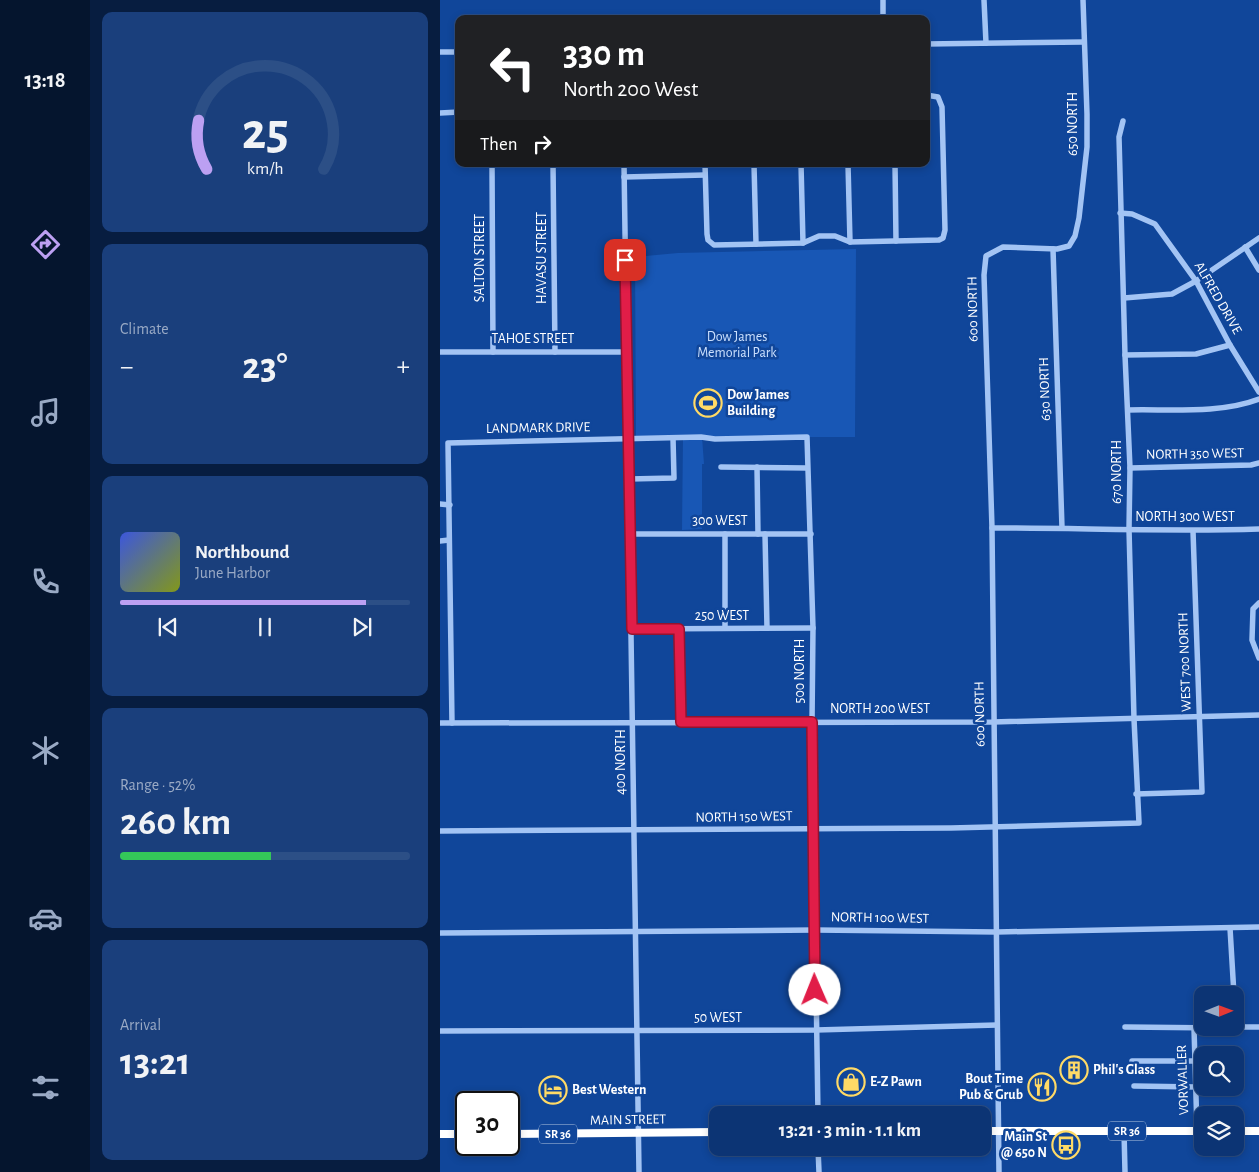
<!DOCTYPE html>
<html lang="en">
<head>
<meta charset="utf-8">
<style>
  body { margin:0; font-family:"Alegreya Sans",sans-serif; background:#1a3f7c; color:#f1f3f6; height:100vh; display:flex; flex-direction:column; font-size:19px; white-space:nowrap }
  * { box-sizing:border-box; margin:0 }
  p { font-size:16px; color:#9aaac5 }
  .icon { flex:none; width:28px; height:28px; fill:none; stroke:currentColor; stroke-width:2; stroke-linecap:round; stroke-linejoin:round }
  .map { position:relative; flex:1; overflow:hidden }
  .side { display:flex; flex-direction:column; gap:12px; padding:12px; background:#071d40; width:350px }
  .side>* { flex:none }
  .banner { position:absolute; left:15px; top:15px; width:475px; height:152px; border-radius:10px; box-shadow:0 2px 8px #0003,0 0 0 1px #2c4f86; background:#202124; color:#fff; overflow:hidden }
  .needle { width:32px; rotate:89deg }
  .controls { position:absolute; left:754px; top:986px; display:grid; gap:10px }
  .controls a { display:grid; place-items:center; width:50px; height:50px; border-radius:10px; background:#0c3474; box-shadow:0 2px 8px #0003,0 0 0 1px #2c4f86; font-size:25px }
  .speed { position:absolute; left:15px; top:1091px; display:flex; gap:10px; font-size:25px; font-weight:700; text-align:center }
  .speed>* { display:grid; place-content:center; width:65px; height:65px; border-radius:50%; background:#0c3474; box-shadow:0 2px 8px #0003,0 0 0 1px #2c4f86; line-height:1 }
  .speed .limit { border:2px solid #111; border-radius:8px; background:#fff; color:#111 }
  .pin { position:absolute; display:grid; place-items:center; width:42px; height:42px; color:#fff; margin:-21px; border-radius:10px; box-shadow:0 2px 8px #0006 }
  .me { position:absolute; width:55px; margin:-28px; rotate:359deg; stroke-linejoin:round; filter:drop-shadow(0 0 4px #0008) }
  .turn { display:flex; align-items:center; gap:18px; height:105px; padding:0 25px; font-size:22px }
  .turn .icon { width:65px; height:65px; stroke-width:2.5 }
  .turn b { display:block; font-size:35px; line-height:42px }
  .then { display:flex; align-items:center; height:48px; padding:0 25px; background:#0003; gap:10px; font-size:19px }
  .big { font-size:38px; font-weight:600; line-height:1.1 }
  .side .tile { flex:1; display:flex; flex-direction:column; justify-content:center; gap:8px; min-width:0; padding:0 18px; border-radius:10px; background:#1a3f7c }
  .side .dial { align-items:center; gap:0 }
  .dial svg { height:130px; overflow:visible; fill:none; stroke:#2c4f86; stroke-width:7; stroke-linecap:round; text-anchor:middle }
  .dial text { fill:#f1f3f6; stroke:none }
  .song { display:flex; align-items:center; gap:15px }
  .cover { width:60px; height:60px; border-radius:8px; background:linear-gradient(135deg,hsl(230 70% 55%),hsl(70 70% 35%)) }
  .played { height:5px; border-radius:2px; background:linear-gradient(90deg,#bca0f2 85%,#2c4f86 85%) }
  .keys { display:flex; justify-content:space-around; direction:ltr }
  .heat { display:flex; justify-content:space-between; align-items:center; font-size:28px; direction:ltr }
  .charge { height:8px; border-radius:4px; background:linear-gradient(90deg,#34c759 52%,#2c4f86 0) }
  .trip { position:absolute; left:269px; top:1106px; width:282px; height:50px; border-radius:10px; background:#0c3474; box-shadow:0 2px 8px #0003,0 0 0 1px #2c4f86; font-weight:600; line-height:50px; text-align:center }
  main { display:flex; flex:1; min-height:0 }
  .tabs { display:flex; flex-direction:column; width:90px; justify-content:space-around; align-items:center; background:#05152e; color:#9aaac5 }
  .tabs .icon { width:35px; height:35px }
  .tabs .on { color:#bca0f2 }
  .tabs b { font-size:22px; color:#f1f3f6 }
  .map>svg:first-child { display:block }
  .green { fill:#1857b5 }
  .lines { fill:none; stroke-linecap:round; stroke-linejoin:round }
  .minor { stroke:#a3c4f4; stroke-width:5.5 }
  .highway { stroke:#fff; stroke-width:8 }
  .route-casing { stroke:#92132f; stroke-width:12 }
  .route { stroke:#e11d48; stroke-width:9 }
  .labels { text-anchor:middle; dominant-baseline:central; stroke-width:5; stroke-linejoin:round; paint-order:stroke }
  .shield { fill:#10469a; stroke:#b7c8e1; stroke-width:1 }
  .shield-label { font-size:12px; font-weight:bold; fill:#fff }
  .street-label { font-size:14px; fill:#fff; stroke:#10469a }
  .park-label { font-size:14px; fill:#cbe0fe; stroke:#10469a }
  .poi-label { font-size:14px; font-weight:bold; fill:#fff; stroke:#10469a; text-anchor:start }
</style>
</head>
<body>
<main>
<nav class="tabs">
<b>13:18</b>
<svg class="icon on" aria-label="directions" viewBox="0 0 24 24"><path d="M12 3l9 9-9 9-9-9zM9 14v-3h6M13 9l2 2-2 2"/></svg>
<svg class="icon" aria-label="music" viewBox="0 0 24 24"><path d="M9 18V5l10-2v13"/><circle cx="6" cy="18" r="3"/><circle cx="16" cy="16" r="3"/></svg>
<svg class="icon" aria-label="phone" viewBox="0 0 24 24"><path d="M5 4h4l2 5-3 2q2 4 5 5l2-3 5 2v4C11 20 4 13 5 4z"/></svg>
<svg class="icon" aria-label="climate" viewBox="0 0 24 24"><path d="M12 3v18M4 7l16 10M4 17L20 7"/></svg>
<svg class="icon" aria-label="car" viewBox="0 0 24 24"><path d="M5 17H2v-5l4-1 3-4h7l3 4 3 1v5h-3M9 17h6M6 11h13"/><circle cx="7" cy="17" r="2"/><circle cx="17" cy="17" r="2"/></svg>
<svg class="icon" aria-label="filters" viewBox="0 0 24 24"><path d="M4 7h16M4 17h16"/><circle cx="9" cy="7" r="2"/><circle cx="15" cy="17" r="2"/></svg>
</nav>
<section class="side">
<div class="tile dial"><svg viewBox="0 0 100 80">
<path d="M14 69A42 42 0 1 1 86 69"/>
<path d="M14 69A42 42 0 0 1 9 39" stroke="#bca0f2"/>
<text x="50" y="56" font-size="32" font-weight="700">25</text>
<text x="50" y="72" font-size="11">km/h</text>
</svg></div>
<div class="tile"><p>Climate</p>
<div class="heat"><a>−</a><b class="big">23°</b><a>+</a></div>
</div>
<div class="tile">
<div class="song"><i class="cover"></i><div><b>Northbound</b><p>June Harbor</p></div></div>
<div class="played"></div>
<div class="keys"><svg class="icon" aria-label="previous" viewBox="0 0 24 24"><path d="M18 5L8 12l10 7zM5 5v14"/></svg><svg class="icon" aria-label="pause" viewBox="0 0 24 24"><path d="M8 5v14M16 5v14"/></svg><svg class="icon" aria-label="next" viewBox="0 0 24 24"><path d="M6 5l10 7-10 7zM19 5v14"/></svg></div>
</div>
<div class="tile"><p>Range · 52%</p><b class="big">260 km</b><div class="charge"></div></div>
<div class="tile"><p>Arrival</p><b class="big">13:21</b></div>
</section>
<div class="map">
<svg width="819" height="1172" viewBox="0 0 819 1172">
  <rect width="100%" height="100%" fill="#10469a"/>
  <!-- green -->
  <path class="green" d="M416,249l-1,188h-153l2,27h-2v65l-20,1 1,-93h-47l-1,-180 43,-4z"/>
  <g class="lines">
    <!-- minor -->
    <g class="minor">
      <path d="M544,0l2,43"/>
      <path d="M443,19v-19"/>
      <path d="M486,44l158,-2"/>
      <path d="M0,52h19"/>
      <path d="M0,113l19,-1"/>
      <path d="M52,164l1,188"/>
      <path d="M113,164l2,188"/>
      <path d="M184,164l15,1008"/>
      <path d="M265,164l2,70 1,6 6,5 89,-2 16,-7h16l15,6 89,-2 4,-2 2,-8 -3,-123 -4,-10 -12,-2"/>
      <path d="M314,164l2,80"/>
      <path d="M361,164l2,79"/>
      <path d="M408,164l2,78"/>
      <path d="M455,164l1,77"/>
      <path d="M184,177l81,-2"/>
      <path d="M680,213l12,1 23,10 41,57 34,64 29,47"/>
      <path d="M805,247l14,23"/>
      <path d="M613,249l9,279"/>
      <path d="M684,298l48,-4 24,-13 63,-43"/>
      <path d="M0,352h187"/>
      <path d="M685,355l71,-1 34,-9"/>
      <path d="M688,410c42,-1 92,4 131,-11"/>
      <path d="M281,467l86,1"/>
      <path d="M317,467l1,67"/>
      <path d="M690,468l121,-3 8,-2"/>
      <path d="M189,479l45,-1 -1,-40"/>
      <path d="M0,504l10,1"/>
      <path d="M552,528c89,0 178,4 267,1"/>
      <path d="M190,534h181"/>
      <path d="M285,534v94"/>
      <path d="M325,534l2,94"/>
      <path d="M0,541l9,-1"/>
      <path d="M819,603l-6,6 -1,31 7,18"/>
      <path d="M192,629l181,-1"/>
      <path d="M239,629l2,93"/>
      <path d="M0,723l553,-1 266,-7"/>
      <path d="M12,723l-4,-280 253,-6 14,2 92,-2 6,191 -1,94 6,393"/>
      <path d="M696,794l66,-2 -9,-261"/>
      <path d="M0,831l511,-3 188,-5 -5,-104 -5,-190 1,-61 -5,-113 -6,-218 4,-16"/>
      <path d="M790,928l4,67"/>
      <path d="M0,933l375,-3 182,2 262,-5"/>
      <path d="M795,997l8,30"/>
      <path d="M685,1027l96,1"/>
      <path d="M795,1027h24"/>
      <path d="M754,1028l3,103"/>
      <path d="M0,1031l376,-1 181,-5"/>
      <path d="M692,1061h63"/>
      <path d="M694,1086l62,1"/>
      <path d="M684,1131l1,41"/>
      <path d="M378,1148l1,24"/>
      <path d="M559,1172l-7,-644 -8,-253 2,-19 17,-9 54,2 12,-3 6,-10 4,-18 8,-71v-33l-4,-114"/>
    </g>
    <!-- highway -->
    <g class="highway">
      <path d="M542,1131h220"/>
      <path d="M795,1131h24"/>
      <path d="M0,1134h26"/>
      <path d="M69,1134l209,-2"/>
    </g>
  </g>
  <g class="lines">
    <!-- route casing -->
    <g class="route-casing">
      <path id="route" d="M185,260l7,369h47l2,93h131l3,268"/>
    </g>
    <!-- route -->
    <use href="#route" class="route"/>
  </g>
  <!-- icons -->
  <defs>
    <g id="stadium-ring" transform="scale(1.4375)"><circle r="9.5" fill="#10469a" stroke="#ffda66" stroke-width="1.5"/><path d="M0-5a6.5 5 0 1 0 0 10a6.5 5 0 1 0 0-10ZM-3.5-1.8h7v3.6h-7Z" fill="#ffda66"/></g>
    <g id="building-ring" transform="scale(1.4375)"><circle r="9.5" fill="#10469a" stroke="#ffda66" stroke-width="1.5"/><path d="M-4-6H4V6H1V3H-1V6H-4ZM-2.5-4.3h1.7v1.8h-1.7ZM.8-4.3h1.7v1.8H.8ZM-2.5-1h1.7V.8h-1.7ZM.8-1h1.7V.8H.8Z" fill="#ffda66"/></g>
    <g id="shop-ring" transform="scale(1.4375)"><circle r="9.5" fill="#10469a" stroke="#ffda66" stroke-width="1.5"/><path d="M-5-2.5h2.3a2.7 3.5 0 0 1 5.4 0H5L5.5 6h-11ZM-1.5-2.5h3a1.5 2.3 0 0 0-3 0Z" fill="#ffda66"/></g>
    <g id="restaurant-ring" transform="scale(1.4375)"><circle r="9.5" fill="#10469a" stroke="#ffda66" stroke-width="1.5"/><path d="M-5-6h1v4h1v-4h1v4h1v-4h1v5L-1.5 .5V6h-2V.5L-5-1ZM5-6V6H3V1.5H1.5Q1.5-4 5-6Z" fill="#ffda66"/></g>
    <g id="hotel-ring" transform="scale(1.4375)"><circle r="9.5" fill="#10469a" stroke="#ffda66" stroke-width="1.5"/><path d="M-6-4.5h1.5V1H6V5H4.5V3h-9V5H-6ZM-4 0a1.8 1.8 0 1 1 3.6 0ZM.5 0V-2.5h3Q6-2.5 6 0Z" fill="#ffda66"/></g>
    <g id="bus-ring" transform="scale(1.4375)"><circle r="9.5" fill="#10469a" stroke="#ffda66" stroke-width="1.5"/><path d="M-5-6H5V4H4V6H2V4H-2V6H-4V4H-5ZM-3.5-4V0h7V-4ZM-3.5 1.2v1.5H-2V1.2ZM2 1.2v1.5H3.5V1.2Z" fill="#ffda66"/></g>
  </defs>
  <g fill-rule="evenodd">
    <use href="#stadium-ring" x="268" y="403"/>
    <use href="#building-ring" x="634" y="1070"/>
    <use href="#shop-ring" x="411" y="1082"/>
    <use href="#restaurant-ring" x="602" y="1087"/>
    <use href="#hotel-ring" x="113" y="1090"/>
    <use href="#bus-ring" x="626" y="1145"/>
  </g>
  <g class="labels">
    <!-- shield labels -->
    <g class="shield">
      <rect x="668" y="1121.5" width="38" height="19" rx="4"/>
      <rect x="99" y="1124.5" width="38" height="19" rx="4"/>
    </g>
    <g class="shield-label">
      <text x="687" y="1131">SR 36</text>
      <text x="118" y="1134">SR 36</text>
    </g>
    <!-- street labels -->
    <g class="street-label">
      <text transform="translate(633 124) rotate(-90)">650 NORTH</text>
      <text transform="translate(40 258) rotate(-90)">SALTON STREET</text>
      <text transform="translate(102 258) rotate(-90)">HAVASU STREET</text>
      <text transform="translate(778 298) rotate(60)">ALFRED DRIVE</text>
      <text transform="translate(533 309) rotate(-91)">600 NORTH</text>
      <text x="93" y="339">TAHOE STREET</text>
      <text transform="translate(605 389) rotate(-92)">630 NORTH</text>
      <text transform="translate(98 428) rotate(-1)">LANDMARK DRIVE</text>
      <text transform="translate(755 454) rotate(-1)">NORTH 350 WEST</text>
      <text transform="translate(677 472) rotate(-90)">670 NORTH</text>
      <text x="745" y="517">NORTH 300 WEST</text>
      <text x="280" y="521">300 WEST</text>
      <text x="282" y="616">250 WEST</text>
      <text transform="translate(745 662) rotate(-92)">WEST 700 NORTH</text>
      <text transform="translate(360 671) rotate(-90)">500 NORTH</text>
      <text x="440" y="709">NORTH 200 WEST</text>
      <text transform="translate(540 714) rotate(-91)">600 NORTH</text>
      <text transform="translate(181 762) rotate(-90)">400 NORTH</text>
      <text transform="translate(304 817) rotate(-1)">NORTH 150 WEST</text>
      <text transform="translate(440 918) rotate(1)">NORTH 100 WEST</text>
      <text x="278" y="1018">50 WEST</text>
      <text transform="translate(743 1080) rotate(-92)">VORWALLER</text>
      <text transform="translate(188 1120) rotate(-1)">MAIN STREET</text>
    </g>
    <!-- park labels -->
    <g class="park-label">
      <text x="297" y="337">Dow James<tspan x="297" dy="16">Memorial Park</tspan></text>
    </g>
    <!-- poi labels -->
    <g class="poi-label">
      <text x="287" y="395">Dow James<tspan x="287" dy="16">Building</tspan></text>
      <text x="653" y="1070">Phil's Glass</text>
      <text x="583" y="1079" text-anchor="end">Bout Time<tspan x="583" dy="16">Pub &amp; Grub</tspan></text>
      <text x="430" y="1082">E-Z Pawn</text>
      <text x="132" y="1090">Best Western</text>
      <text x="607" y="1137" text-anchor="end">Main St<tspan x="607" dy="16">@ 650 N</tspan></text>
    </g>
  </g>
</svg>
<div class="controls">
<a><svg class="needle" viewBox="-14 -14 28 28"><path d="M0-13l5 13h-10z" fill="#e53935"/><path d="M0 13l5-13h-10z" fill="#9aaac5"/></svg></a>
<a><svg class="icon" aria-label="search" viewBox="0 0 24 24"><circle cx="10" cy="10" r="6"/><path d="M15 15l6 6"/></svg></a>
<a><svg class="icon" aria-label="layers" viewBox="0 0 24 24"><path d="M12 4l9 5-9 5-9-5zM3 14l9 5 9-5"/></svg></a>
</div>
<div class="speed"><div class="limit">30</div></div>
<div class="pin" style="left:185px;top:260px;background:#d93025"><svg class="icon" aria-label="arrive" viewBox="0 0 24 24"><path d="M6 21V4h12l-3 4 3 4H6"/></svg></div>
<svg class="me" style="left:375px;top:990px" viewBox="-20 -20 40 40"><circle r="19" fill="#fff"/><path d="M0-13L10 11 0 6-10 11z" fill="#e11d48"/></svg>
<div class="trip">13:21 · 3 min · 1.1 km</div>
<div class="banner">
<div class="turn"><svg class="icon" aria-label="left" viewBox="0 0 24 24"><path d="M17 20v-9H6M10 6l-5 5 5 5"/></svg><div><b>330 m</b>North 200 West</div></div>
<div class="then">Then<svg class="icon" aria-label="right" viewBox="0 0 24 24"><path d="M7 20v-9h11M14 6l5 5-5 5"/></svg></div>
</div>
</div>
</main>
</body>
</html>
